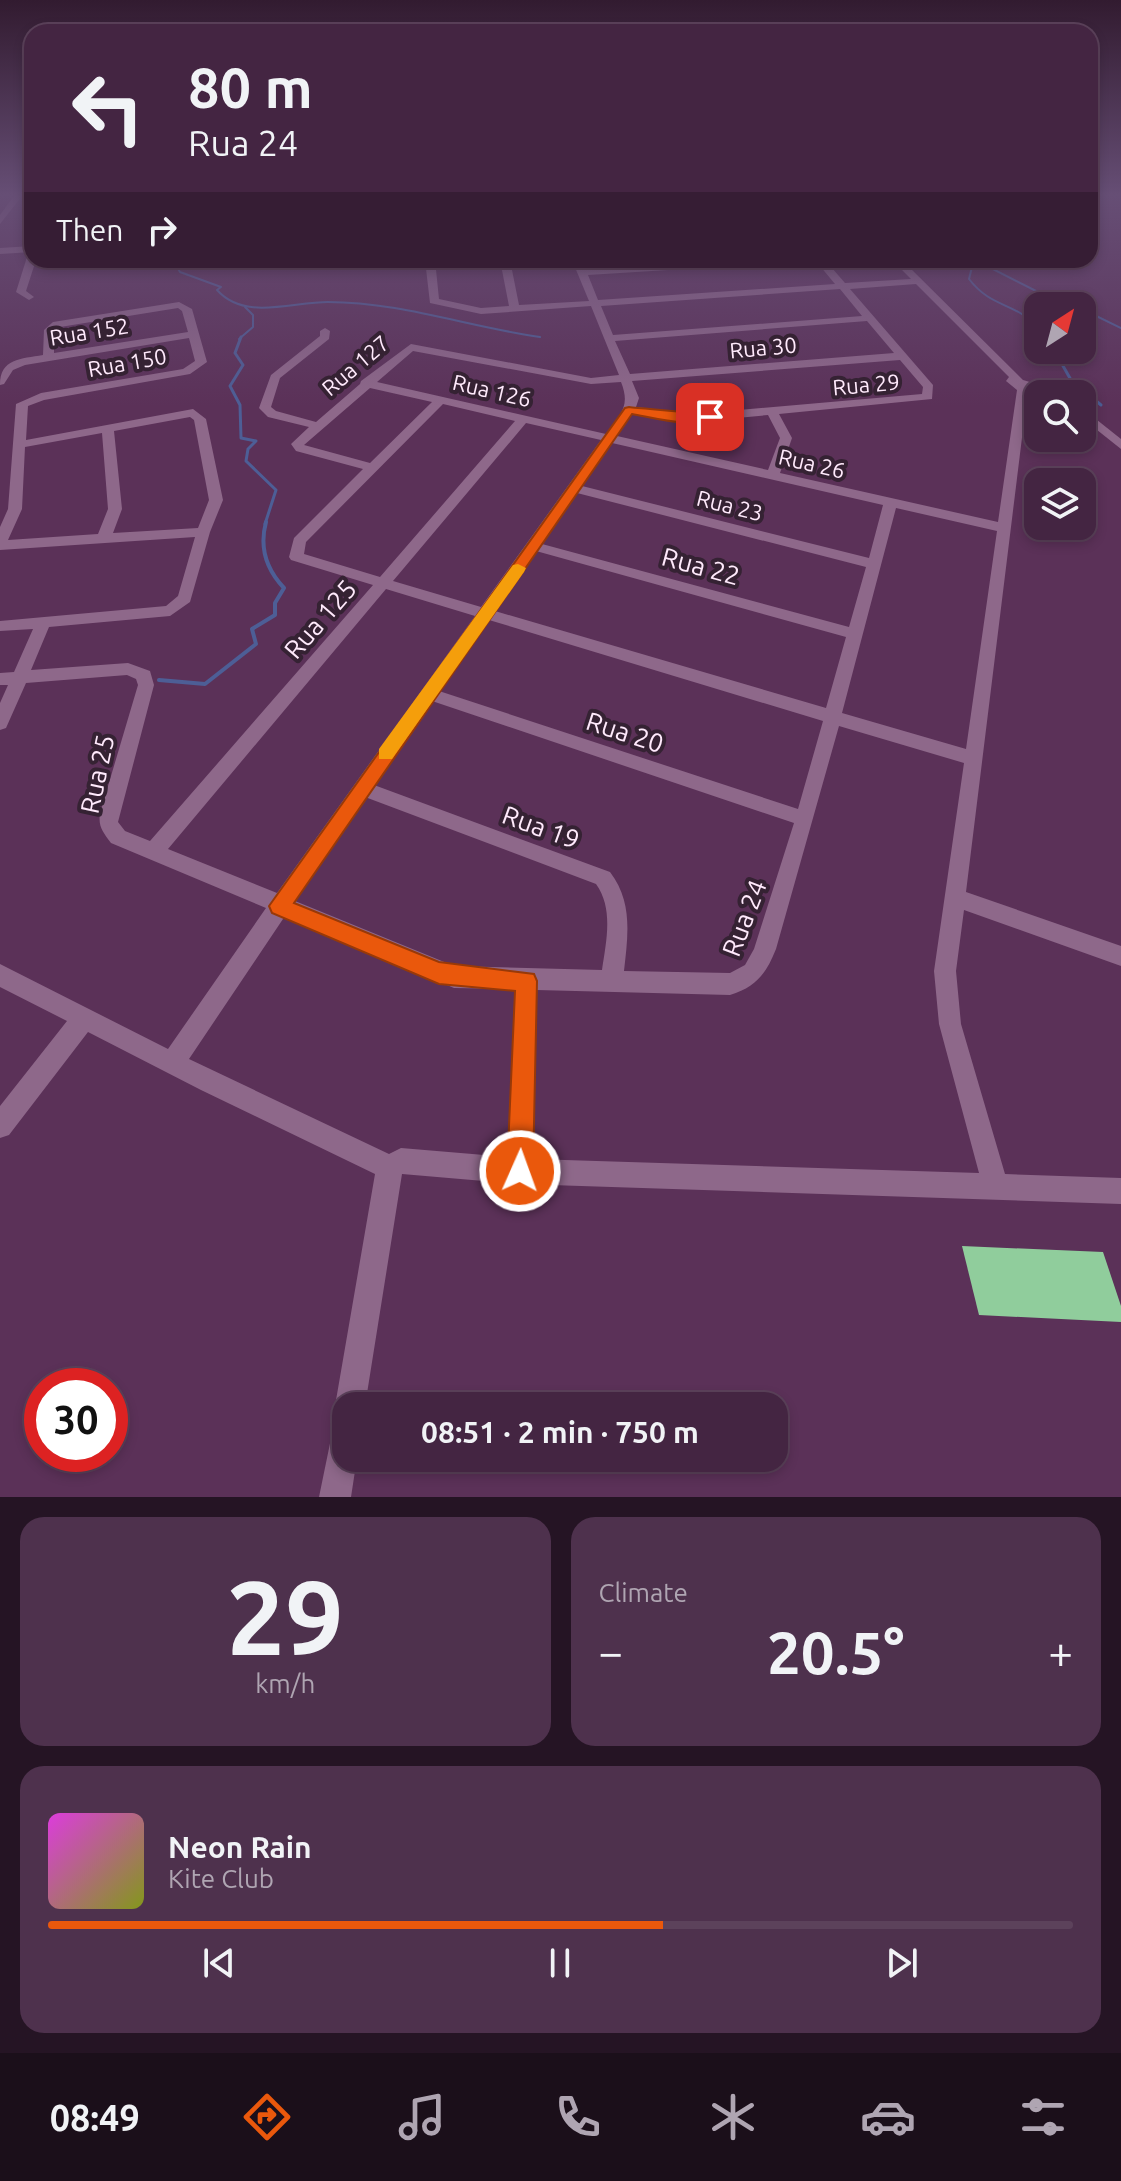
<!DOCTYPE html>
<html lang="en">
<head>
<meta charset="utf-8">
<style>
  body { margin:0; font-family:Ubuntu,sans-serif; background:#4e314d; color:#f1f3f6; height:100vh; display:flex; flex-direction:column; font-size:30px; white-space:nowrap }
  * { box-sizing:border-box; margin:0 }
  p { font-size:26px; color:#afa5b2 }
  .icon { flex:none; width:44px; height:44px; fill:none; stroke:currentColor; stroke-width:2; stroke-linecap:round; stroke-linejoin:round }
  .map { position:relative; height:1497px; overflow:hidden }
  .panel { display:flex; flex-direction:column; gap:20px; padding:20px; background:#251424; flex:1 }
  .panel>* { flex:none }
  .top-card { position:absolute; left:24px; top:24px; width:1074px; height:244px; border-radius:24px; box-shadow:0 4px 12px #0003,0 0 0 2px #5c425b; background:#442542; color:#f1f3f6; overflow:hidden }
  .needle { width:52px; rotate:36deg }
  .buttons { position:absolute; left:1024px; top:292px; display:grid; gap:16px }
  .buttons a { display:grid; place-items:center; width:72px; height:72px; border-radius:16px; background:#442542; box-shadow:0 4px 12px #0003,0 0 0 2px #5c425b; font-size:40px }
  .speed { position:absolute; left:24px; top:1368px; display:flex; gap:16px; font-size:40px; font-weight:700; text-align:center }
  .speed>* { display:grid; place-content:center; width:104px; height:104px; border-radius:50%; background:#442542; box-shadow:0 4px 12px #0003,0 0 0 2px #5c425b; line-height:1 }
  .speed .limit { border:12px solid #d22; background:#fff; color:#111 }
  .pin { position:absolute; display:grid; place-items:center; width:68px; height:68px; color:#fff; margin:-34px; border-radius:16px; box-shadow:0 4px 12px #0006 }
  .me { position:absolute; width:88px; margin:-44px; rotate:2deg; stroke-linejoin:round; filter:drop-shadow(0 0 6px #0008) }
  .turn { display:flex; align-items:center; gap:28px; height:168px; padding:0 32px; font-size:36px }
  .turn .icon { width:104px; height:104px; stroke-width:2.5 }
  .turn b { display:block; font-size:56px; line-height:68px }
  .then { display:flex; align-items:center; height:76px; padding:0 32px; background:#0003; gap:16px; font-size:30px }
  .big { font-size:60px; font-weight:600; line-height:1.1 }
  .panel .widget { flex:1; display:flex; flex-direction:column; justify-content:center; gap:12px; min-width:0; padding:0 28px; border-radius:24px; background:#4e314d }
  .panel .dial { align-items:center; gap:0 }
  .dial b { font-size:104px; line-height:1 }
  .song { display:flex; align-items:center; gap:24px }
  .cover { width:96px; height:96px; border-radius:12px; background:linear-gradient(135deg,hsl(300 70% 55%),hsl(70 70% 35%)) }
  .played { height:8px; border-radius:4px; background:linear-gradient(90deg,#ea580c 60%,#5c425b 60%) }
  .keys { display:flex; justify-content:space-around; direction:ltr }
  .heat { display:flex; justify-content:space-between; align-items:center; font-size:44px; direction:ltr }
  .panel .tiles { flex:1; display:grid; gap:20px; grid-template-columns:1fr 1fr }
  .widget:last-child { grid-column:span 2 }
  .trip { position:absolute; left:332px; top:1392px; width:456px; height:80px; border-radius:24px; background:#442542; box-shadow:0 4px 12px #0003,0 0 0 2px #5c425b; font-weight:600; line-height:80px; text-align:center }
  .tabs { display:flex; height:128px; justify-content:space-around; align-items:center; background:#1b0f1a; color:#afa5b2 }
  .tabs .icon { width:56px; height:56px }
  .tabs .selected { color:#ea580c }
  .tabs b { font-size:36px; color:#f1f3f6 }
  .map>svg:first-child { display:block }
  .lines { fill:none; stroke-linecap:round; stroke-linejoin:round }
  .stream-far2 { stroke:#4d5e96; stroke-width:2 }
  .stream-far1 { stroke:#4d5e96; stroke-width:3 }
  .stream { stroke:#4d5e96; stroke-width:4 }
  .building { fill:#90cd9c }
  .minor { fill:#8e688a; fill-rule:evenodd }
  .route { fill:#ea580c; stroke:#983908; stroke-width:2 }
  .slow { fill:#f59e0b }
  .labels { text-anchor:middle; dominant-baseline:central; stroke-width:8; stroke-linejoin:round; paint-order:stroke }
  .far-street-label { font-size:22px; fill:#ffeafc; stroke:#352233 }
  .street-label { font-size:26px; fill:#ffeafc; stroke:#352233 }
</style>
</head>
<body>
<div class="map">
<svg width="1121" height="1497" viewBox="0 0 1121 1497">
  <rect width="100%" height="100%" fill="#5b3158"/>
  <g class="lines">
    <!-- stream-far2 -->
    <g class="stream-far2">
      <path d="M25,196l7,3"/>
      <path d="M145,260l31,5 4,7 41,15 -4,3c28,31 74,12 111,12 72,0 141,25 212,35"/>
      <path d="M970,260l3,3 -4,16c24,31 47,22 69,50"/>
      <path d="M975,260l73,37 27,9"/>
      <path d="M1082,309l39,19"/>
      <path d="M239,339l14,-12v-12l-8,-8"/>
    </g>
    <!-- stream-far1 -->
    <g class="stream-far1">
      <path d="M241,337l-6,16 8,12 -13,21 10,19 1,33 15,3 -8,8 -2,12 30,29 -11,34"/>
      <path d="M1054,350l17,30 30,25"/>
    </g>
    <!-- stream -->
    <path class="stream" d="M159,680l46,4 51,-40 -4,-15 23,-14v-12l9,-15c-18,-19 -25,-40 -18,-66"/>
  </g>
  <!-- building -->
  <path class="building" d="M962,1246l141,6 18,54v16l-142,-7z"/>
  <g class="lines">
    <!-- minor -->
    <g class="minor">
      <path d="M14,196h8l-22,28v-9z"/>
      <path d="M32,246v6l-32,2v-6z"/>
      <path d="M32,254v6h4l-10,31 8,6 -5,3 -13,-8 11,-35z"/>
      <path d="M425,260h10l4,39 42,9 28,-2 -9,-46h10l9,45 70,-4 -17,-41h10l3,9 148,-9h51l-5,3 -191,12 10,25 237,-16 -20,-24h10l20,23 66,-4 -19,-19h10l121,120 41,12 2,2h-19l-19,-5 -62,503 155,54v20l-157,-56 -8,61 5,53 44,150 116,4v26l-601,-20 -118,-10 -37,232h-19v52h11l-6,39h-32l16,-78 6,-2 -6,-11 40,-232 -174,-84 -113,-58 -79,103 -9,3v-32l67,-85 -67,-34v-23l168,85 98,-141 -155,-65c-8,-11 -13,-16 -11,-30l38,-128 -2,-6 -9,-4 -101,8 -20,45 -6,2v-27l8,-18h-8v-12l14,-1 19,-43 -33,2v-10l166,-15 12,-10 17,-59 -195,13v-23l8,-18 8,-105 25,-11 142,-24 12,-8 -6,-23 -164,27 -12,5 -9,14 -4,1c0,-27 21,-26 43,-30l1,-25 9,-8 126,-20 13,7 15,53 -17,12 -146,26 -16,6 -2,34 167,-31 13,10 17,81 -13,32 -20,70 -20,14 -121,11 -18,43 97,-7 22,8 4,14 -36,137 7,9 25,10 223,-256 -82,-25 -2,-3 5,-19 69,-69 -67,-18 -5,-7 18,-17 -41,-10 -9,-9 12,-33 49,-39v-5l5,-3 5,3 -1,8 -49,39 -9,29 5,4 40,11 44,-38 1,-3 50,-37 180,34 28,-3 -28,-69 -110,8 -51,-11zM916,284l93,93 -3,4 11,9 -19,132 -218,-49 12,-35 -13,-24 153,-15 1,-14 -83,-96zM840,289l22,27 -249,19 -12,-29zM178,308l4,3 6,21 -134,21v-22l6,-4zM867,321l27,32 -264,21 -15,-33zM413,351l178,33 30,-2c10,25 -1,32 -15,52l-229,-52zM900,360l23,27 -1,7 -228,20 -58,-7 3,-9 -7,-17zM370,388l62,14 -62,61 -66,-18zM443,404l72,17 -135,156 -76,-23 2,-12zM632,414l62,8 74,-7 12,23 -12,32 -151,-34zM190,417l4,3 15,80 -11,28 -85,5 9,-24 -8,-78zM526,423l75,17 -120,167 -88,-26zM102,433l6,76 -10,25 -90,6 14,-31 3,-62zM612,443l271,62 -14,53 -287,-72zM577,493l289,74 -17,60 -307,-83zM896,508l101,23 -31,218 -124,-36zM536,551l310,86 -20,71 -331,-97zM386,589l89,27 -198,277 -109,-44zM489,620l334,101 -25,88 -359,-118zM432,701l362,122 -40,126 -9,16 -15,8 -106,-2c4,-36 9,-69 -14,-99l-236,-87zM839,726l125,37 -30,208 5,53 40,149 -446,-14 4,-169 193,5c26,-8 36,-21 46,-46zM365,797l231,87c18,25 10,58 6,86l-148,-4 -159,-65zM285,916l169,72 61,1 -7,168 -107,-9 -12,6 -200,-95z"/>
      <path d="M1082,408l39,31v10l-39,-31z"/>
    </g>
  </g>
  <!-- sky -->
  <linearGradient id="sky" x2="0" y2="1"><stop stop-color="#321b30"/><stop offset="0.48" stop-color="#664e75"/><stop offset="1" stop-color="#664e75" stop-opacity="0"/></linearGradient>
  <rect width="1121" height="406" fill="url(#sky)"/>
  <!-- route -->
  <path class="route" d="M629,407c15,2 82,6 88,10 -20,13 -62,1 -85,-3l-338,489 145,59 95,12 3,7 -4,190 -4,9 -9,4 -9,-4 -4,-9 8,-180 -76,-7 -167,-71 -3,-7 356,-498z"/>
  <!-- slow -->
  <path class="slow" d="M518,564l8,4 -2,4 -132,187h-13v-10l134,-184z"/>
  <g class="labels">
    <!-- far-street labels -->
    <g class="far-street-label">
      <text transform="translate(89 331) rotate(-9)">Rua 152</text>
      <text transform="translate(763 347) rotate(-5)">Rua 30</text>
      <text transform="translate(127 362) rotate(-10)">Rua 150</text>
      <text transform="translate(355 365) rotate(-40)">Rua 127</text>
      <text transform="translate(866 384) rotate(-5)">Rua 29</text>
      <text transform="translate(492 390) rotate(13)">Rua 126</text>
      <text transform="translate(812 463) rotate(13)">Rua 26</text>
      <text transform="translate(730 505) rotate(14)">Rua 23</text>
    </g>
    <!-- street labels -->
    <g class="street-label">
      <text transform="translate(701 566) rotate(15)">Rua 22</text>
      <text transform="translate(320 619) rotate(-49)">Rua 125</text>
      <text transform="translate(625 732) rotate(18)">Rua 20</text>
      <text transform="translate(97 774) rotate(-78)">Rua 25</text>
      <text transform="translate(541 827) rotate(20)">Rua 19</text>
      <text transform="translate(744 918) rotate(-69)">Rua 24</text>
    </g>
  </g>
</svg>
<div class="buttons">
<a><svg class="needle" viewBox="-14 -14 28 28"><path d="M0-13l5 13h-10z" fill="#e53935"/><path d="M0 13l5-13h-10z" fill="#afa5b2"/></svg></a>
<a><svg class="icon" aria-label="search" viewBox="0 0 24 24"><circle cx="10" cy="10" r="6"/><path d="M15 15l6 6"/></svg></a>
<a><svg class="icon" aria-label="layers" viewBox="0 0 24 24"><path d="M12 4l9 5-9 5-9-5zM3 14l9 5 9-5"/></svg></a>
</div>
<div class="speed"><div class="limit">30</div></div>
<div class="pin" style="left:710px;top:417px;background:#d93025"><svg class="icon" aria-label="arrive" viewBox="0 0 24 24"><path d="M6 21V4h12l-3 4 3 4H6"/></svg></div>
<svg class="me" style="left:520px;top:1171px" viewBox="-20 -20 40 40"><circle r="17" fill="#ea580c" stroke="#fff" stroke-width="3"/><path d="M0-11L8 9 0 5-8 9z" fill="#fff"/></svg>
<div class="trip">08:51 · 2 min · 750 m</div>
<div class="top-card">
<div class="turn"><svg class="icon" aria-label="left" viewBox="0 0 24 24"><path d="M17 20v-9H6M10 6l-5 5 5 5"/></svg><div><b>80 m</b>Rua 24</div></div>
<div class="then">Then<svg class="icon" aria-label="right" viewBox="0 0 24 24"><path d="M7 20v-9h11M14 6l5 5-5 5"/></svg></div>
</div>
</div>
<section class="panel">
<div class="tiles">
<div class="widget dial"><b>29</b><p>km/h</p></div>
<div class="widget"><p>Climate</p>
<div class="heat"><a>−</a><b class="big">20.5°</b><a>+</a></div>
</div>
<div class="widget">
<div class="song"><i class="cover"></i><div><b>Neon Rain</b><p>Kite Club</p></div></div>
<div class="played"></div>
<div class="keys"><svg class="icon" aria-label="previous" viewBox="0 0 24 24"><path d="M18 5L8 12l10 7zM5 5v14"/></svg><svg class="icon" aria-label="pause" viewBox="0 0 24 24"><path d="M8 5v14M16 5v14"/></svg><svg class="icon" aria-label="next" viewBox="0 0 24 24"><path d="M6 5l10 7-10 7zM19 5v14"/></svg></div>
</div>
</div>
</section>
<nav class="tabs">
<b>08:49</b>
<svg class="icon selected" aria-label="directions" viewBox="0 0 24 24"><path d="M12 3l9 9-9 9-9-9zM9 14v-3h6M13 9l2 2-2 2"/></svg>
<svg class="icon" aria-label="music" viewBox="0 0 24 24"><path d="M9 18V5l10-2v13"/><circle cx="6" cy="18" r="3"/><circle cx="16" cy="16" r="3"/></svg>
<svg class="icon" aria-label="phone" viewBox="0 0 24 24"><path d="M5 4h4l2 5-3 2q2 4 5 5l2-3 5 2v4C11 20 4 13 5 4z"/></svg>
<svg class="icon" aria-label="climate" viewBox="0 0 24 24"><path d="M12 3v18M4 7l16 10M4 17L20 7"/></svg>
<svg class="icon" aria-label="car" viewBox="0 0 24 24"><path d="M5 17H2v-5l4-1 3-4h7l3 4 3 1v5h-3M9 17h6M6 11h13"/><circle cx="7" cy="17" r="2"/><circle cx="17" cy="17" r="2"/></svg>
<svg class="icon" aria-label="filters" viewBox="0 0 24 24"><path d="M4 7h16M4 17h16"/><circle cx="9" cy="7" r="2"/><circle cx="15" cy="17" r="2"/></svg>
</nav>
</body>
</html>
